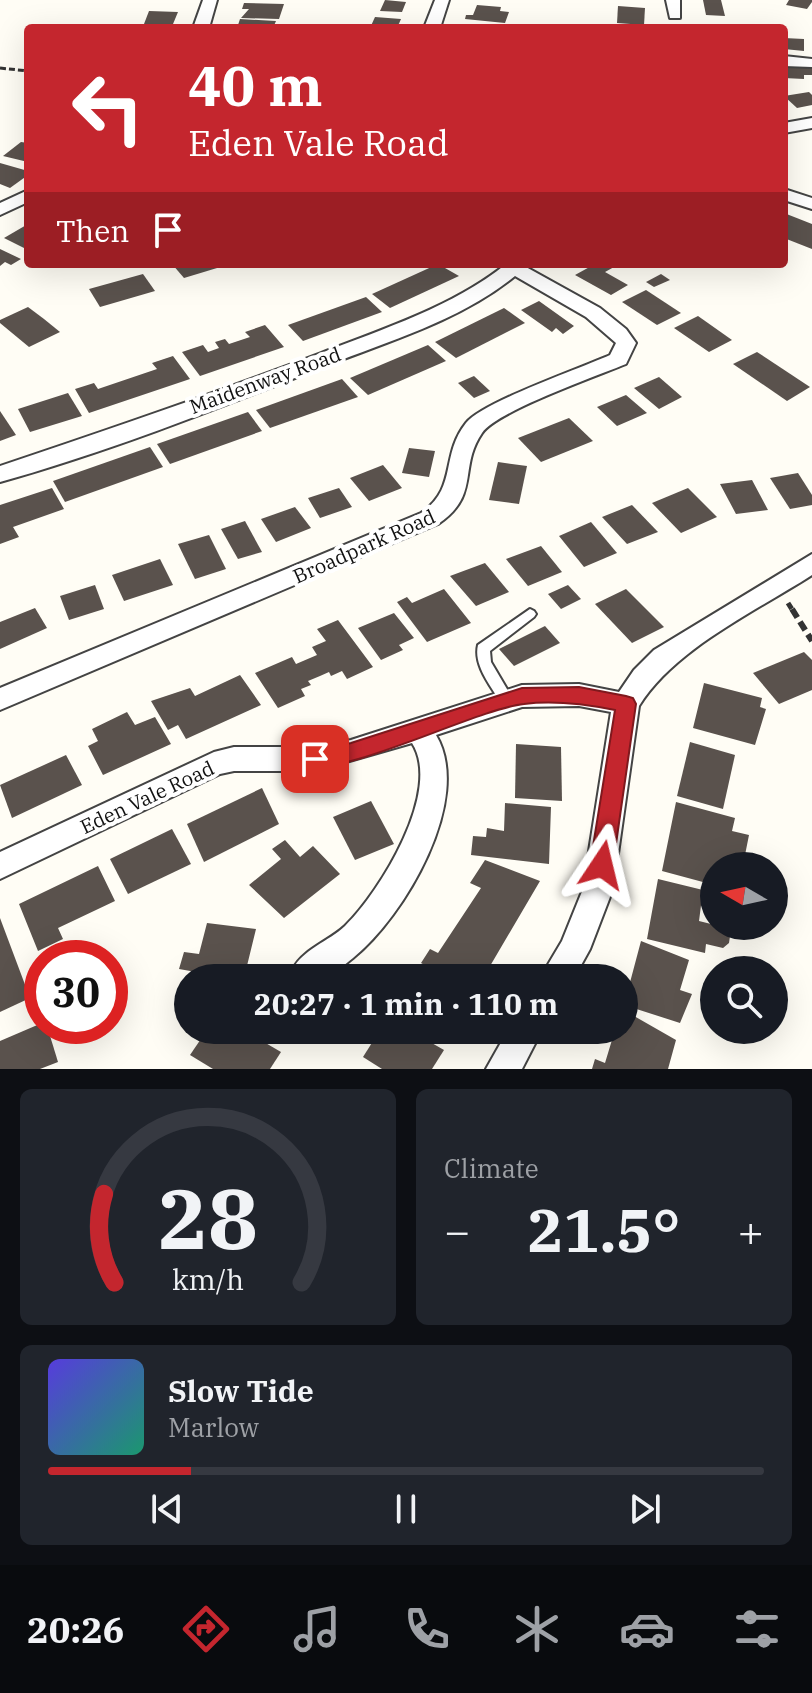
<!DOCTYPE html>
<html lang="en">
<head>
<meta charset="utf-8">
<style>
  body { margin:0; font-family:"IBM Plex Serif",serif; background:#20242c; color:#f1f3f6; height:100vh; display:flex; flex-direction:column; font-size:30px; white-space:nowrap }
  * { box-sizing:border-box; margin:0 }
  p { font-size:26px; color:#9ea1a6 }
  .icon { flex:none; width:44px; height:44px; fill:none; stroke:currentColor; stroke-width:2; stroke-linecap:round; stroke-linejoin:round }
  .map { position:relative; height:1069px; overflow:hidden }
  .sheet { display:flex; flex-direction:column; gap:20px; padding:20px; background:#0d0f14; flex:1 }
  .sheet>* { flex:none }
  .guide { position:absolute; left:24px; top:24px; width:764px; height:244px; border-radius:8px; box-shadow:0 8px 32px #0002; background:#c4262e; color:#fff; overflow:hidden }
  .needle { width:52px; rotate:279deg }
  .tools { position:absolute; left:700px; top:852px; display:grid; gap:16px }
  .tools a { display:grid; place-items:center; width:88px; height:88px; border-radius:50%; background:#171b24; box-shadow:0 8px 32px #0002; font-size:40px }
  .speed { position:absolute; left:24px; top:940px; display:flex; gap:16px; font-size:40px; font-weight:700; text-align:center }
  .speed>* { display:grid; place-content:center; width:104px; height:104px; border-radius:50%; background:#171b24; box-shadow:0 8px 32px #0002; line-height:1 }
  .speed .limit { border:12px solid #d22; background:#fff; color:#111 }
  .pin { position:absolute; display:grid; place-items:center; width:68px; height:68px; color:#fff; margin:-34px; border-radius:16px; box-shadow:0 4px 12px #0006 }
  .me { position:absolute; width:88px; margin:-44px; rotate:10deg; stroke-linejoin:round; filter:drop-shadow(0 0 6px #0008) }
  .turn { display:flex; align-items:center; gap:28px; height:168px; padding:0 32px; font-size:36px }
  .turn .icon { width:104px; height:104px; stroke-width:2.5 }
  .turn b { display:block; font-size:56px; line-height:68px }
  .then { display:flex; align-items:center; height:76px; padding:0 32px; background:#0003; gap:16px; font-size:30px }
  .big { font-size:60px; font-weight:700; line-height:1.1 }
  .sheet .tile { flex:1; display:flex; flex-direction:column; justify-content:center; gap:12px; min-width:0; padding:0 28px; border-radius:12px; background:#20242c }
  .sheet .dial { align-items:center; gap:0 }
  .dial svg { height:208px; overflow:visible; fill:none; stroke:#363941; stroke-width:7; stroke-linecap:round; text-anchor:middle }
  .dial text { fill:#f1f3f6; stroke:none }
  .song { display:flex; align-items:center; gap:24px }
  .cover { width:96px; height:96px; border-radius:12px; background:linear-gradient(135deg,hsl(250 70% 55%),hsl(160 70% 35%)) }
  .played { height:8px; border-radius:4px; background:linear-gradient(90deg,#c4262e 20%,#363941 20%) }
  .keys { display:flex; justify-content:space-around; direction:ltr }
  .heat { display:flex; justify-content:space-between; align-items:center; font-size:44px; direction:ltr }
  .sheet .tiles { flex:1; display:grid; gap:20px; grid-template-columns:1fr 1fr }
  .tile:last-child { grid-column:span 2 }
  .trip { position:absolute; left:174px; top:964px; width:464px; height:80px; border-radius:40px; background:#171b24; box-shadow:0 8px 32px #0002; font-weight:700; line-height:80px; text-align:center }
  .menu { display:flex; height:128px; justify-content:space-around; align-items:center; background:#090b0e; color:#9ea1a6 }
  .menu .icon { width:56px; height:56px }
  .menu .on { color:#c4262e }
  .menu b { font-size:36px; color:#f1f3f6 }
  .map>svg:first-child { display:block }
  .building { fill:#5a524d }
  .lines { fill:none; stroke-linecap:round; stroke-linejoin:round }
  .lane-casing { stroke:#444; stroke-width:4 }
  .street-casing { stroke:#444; stroke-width:4 }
  .path-far2 { stroke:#333; stroke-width:3; stroke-dasharray:6 3; stroke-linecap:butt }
  .path-far1 { stroke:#333; stroke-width:5; stroke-dasharray:7 4; stroke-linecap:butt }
  .path { stroke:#333; stroke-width:6; stroke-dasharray:10 5; stroke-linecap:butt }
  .lane { fill:#fff; fill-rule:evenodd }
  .street { fill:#fff; fill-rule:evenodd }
  .route { fill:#c4262e; stroke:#7f191e; stroke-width:2 }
  .labels { text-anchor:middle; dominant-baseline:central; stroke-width:8; stroke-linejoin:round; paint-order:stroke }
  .street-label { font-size:20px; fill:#111; stroke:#fff }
</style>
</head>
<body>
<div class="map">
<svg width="812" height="1069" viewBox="0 0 812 1069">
  <rect width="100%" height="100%" fill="#fffdf5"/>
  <!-- building -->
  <g class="building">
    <path d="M385,0l21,2 -4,10 -22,-1z"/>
    <path d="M703,0h18l4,16 -19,-1z"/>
    <path d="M789,0h23v2l-5,7 -21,-4z"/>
    <path d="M244,3l40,1 -5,15 -38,-1 8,-9h-7z"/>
    <path d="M477,5l24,2 -1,4 9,1 -4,11 -40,-4 1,-4h7z"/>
    <path d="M618,6l27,2 -1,17 -27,-2z"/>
    <path d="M149,11l29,1 -5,12h-29z"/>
    <path d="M375,17l26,2 -4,9h-27z"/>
    <path d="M240,19l36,2 -3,7h-30l1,-3h-6z"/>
    <path d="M784,38l20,1v12l-20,-2z"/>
    <path d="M784,66l28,1v8h-8v4l-20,-1z"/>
    <path d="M809,92l3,3v10l-15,3 -13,-12z"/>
    <path d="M21,142l7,1v19l-25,-6z"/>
    <path d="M0,163l28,8v4l-18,13 -10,-4z"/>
    <path d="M784,213l28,11v25l-28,-11z"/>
    <path d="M28,224v26l-24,-12z"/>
    <path d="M0,249l21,10 -10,6 -6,-3 -5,4z"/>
    <path d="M172,264h55v1l-43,13z"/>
    <path d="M438,264l21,12 -69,32 -18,-14z"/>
    <path d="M595,264l19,3 -9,5 23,13 -17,10 -36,-20z"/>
    <path d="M143,274l12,17 -55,16 -11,-18z"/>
    <path d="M661,274l9,6 -16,7 -8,-5z"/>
    <path d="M646,290l35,23 -24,12 -35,-23z"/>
    <path d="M366,297l16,15 -79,29 -15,-16z"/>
    <path d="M539,301l35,25 -11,8 -7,-6 -4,4 -31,-22z"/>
    <path d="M28,307l16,12 16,13 -31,15 -29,-24v-3z"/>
    <path d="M504,308l21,15 -69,35 -21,-16z"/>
    <path d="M698,316l34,24 -23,12 -35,-24z"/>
    <path d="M265,325l19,22 -84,29 -18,-24 21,-7 5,7 11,-4 -4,-6 10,-3 4,5 21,-7 -5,-5z"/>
    <path d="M428,345l18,16 -78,34 -18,-17z"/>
    <path d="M757,352l53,35 -23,14 -54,-37z"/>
    <path d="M173,356l17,23 -101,34 -14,-24 19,-6 4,6 59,-20 -5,-6z"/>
    <path d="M474,376l16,15 -16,7 -16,-15z"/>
    <path d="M659,377l23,20 -23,12 -25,-21z"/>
    <path d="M342,379l16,18 -88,31 -14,-18z"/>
    <path d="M68,393l14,23 -52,16 -12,-23z"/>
    <path d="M626,395l21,18 -30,13 -20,-19z"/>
    <path d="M0,411l16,24 -16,6z"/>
    <path d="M248,412l14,19 -92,33 -13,-20z"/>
    <path d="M569,418l24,23 -52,21 -23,-24z"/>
    <path d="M150,447l13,20 -98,35 -12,-21z"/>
    <path d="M409,448l26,3 -6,26 -27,-4z"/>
    <path d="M498,462l29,4 -8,38 -30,-4z"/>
    <path d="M383,465l19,23 -33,13 -19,-23z"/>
    <path d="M798,473l14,22v10l-22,4 -20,-31z"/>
    <path d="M752,480l16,30 -32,4 -16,-30z"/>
    <path d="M52,488l12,21 -51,18 6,10 -19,7v-39z"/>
    <path d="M339,488l13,19 -32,11 -12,-20z"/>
    <path d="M688,488l29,29 -36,16 -29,-30z"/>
    <path d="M632,505l26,27 -31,12 -25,-27z"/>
    <path d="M295,507l16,21 -35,14 -15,-23z"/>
    <path d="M245,521l17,31 -24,7 -17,-30z"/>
    <path d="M591,522l26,31 -33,14 -25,-31z"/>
    <path d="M209,535l17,34 -31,10 -17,-35z"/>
    <path d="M541,546l21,26 -34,14 -22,-27z"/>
    <path d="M160,559l13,26 -49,16 -12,-26z"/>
    <path d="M485,563l24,29 -33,14 -26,-30z"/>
    <path d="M95,585l9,24 -35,11 -9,-24z"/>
    <path d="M568,585l13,14 -20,10 -13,-15z"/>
    <path d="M444,589l27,34 -44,19 -30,-40 10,-5 5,6z"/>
    <path d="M626,589l38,38 -32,16 -37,-39z"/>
    <path d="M35,608l12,20 -47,21v-27z"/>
    <path d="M394,613l20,25 -15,7 4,5 -22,10 -23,-32z"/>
    <path d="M338,620l35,47 -26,12 -5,-8 -11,5 -2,-4 -9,4 -12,5 3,4 -10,4 4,7 -27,12 -23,-35 37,-16 4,7 21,-9 -5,-8 14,-6 -9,-12z"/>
    <path d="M545,626l15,17 -46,23 -15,-17z"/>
    <path d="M804,652l8,8v30l-33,14 -26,-31z"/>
    <path d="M240,675l21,30 -75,34 -8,-14 -10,5 -17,-29 39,-13 5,8z"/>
    <path d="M704,683l58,15 -2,9 6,2 -11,36 -62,-17z"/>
    <path d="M127,712l8,13 20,-8 16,27 -68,31 -15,-29 10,-5 -6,-12z"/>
    <path d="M690,742l45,13 -12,54 -46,-13z"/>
    <path d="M516,744l45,3 1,54 -47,-3z"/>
    <path d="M66,755l16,30 -70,33 -12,-33z"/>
    <path d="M262,788l17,36 -75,38 -17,-38z"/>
    <path d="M371,801l23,43 -39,16 -22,-43z"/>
    <path d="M676,802l59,16 -3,13 17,4 -4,20 -7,-1 -2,12h-22v19l-52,-14z"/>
    <path d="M505,803l46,4 -2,57 -78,-9 2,-19 13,1 1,-9 17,3z"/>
    <path d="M172,829l19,35 -63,30 -18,-35z"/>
    <path d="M285,840l15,17 13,-11 27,28 -56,44 -35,-33 32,-26 -9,-10z"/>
    <path d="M485,860l55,21 -57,97h-36l-26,-15 9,-14 8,4 43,-65 -11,-5z"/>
    <path d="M98,866l17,35 -57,27 5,11 -25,12 -19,-47z"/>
    <path d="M658,879l45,11 -4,31 24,6 7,9 -1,7 -6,5 -17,-4 -1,9 -58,-14z"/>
    <path d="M0,918l30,80 -30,14z"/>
    <path d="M207,923l49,6 -12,49h-50l2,-6 -17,-3 5,-17 15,2z"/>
    <path d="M641,941l48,19 -9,30 12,4 -12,29 -56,-18z"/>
    <path d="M627,1012l49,28 -8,29h-76l3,-10 10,4 10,-33h9z"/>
    <path d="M42,1023l5,3 11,36 -18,7h-40v-28z"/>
    <path d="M207,1030h36l38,22 -11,17h-57l-23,-14z"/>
    <path d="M380,1030h29l35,20 -12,19h-50l-19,-12z"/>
    <path d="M425,1030h28l-8,12z"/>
  </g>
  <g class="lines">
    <!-- lane casing -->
    <g class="lane-casing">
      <path id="lane" d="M530,609l4,2 2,3 -2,3 -44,34 1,11 23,39 -2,4 -5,1 -5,-1c-10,-18 -29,-39 -24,-60z"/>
    </g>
    <!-- street casing -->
    <g class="street-casing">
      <g id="street">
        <path d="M203,0h14l-8,28h-16z"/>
        <path d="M435,0h14l-9,28h-16z"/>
        <path d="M666,0h14v18h-10z"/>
        <path d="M784,56l28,3v8l-28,-1z"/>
        <path d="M812,118v10l-28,5v-10z"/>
        <path d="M784,189l28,9v11l-28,-9z"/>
        <path d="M28,190v12l-28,13v-12z"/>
        <path d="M506,264h22l-2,3 74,41 26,21 10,14 -10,21c-29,12 -129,47 -144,69 -24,35 -1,62 -44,91l-438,186v-22l421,-175c37,-25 19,-57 45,-90 17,-21 115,-55 144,-68l6,-12 -30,-26 -71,-41c-52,43 -125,65 -187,89 -107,42 -217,86 -328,117v-16c108,-36 215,-73 321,-113 62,-24 133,-47 185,-89z"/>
        <path d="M812,554v21c-56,36 -138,74 -173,131l-26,183 -23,60 -16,29h-34l22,-37 21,-52 28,-177 -32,-6 -57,1 -86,28c38,64 -32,182 -83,223 -9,7 -20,17 -31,20 -7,2 -17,0 -25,0l-4,-9c9,-19 36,-28 52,-43 35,-34 98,-136 67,-183l-97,28h-81l-14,3 -220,105v-27l214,-100 20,-5h81l36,-7 171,-55 57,-1 40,8 15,-22 20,-20z"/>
        <path d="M508,1030h34l-20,39h-36z"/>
      </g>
    </g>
    <!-- path-far2 -->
    <path class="path-far2" d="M0,68l28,3"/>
    <!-- path-far1 -->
    <path class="path-far1" d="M788,603l5,8"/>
    <!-- path -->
    <path class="path" d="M792,609l20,32"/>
    <!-- lane -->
    <use href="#lane" class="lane"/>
    <!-- street -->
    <use href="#street" class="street"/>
  </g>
  <!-- route -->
  <path class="route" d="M579,687l47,9 7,2 3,6 -23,161 -3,7 -8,3 -8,-3 -4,-7 25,-155c-30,-6 -60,-10 -91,-6 -47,5 -180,73 -216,61l-3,-6 3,-6 43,-10 171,-55z"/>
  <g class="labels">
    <!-- street labels -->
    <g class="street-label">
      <text transform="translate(265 380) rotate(-20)">Maidenway Road</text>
      <text transform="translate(364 546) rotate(-24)">Broadpark Road</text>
      <text transform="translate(147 797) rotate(-25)">Eden Vale Road</text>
    </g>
  </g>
</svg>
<div class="tools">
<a><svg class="needle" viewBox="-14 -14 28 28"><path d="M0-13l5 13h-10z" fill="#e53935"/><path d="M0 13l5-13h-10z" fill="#9ea1a6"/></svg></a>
<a><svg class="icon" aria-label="search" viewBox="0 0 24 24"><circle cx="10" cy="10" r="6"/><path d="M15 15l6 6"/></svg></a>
</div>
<div class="speed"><div class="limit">30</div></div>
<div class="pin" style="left:315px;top:759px;background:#d93025"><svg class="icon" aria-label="arrive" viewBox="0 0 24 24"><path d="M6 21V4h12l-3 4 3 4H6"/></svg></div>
<svg class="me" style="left:602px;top:865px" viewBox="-20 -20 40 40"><path d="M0-17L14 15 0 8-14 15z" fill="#c4262e" stroke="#fff" stroke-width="4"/></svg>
<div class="trip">20:27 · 1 min · 110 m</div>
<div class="guide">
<div class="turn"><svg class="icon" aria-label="left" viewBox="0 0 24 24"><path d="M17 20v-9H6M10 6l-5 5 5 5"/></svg><div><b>40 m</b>Eden Vale Road</div></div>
<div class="then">Then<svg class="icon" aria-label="arrive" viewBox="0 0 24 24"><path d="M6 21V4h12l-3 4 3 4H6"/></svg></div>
</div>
</div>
<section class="sheet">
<div class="tiles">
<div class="tile dial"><svg viewBox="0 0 100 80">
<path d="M14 69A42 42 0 1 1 86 69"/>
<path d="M14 69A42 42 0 0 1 10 35" stroke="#c4262e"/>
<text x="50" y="56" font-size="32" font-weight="700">28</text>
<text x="50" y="72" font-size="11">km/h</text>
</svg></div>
<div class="tile"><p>Climate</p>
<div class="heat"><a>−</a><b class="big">21.5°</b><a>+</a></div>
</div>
<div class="tile">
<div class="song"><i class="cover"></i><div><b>Slow Tide</b><p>Marlow</p></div></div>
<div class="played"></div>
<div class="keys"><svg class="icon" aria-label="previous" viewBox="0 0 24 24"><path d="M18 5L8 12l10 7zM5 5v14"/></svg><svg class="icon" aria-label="pause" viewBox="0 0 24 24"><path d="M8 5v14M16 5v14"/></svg><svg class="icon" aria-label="next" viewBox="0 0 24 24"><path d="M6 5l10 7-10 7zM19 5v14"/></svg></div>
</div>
</div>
</section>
<nav class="menu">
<b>20:26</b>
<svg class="icon on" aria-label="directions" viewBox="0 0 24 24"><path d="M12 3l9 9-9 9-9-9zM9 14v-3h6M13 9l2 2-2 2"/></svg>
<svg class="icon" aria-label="music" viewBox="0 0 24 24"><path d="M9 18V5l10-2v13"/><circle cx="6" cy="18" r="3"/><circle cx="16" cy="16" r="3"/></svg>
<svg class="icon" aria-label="phone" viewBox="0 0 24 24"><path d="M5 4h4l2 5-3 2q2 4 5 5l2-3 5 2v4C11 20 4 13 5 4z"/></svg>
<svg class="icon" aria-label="climate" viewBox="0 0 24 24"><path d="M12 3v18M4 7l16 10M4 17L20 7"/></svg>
<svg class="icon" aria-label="car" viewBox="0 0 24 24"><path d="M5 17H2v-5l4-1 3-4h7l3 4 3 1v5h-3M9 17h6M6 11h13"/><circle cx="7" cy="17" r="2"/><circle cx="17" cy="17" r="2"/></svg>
<svg class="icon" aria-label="filters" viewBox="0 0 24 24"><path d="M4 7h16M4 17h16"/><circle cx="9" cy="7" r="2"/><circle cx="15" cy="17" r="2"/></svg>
</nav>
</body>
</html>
